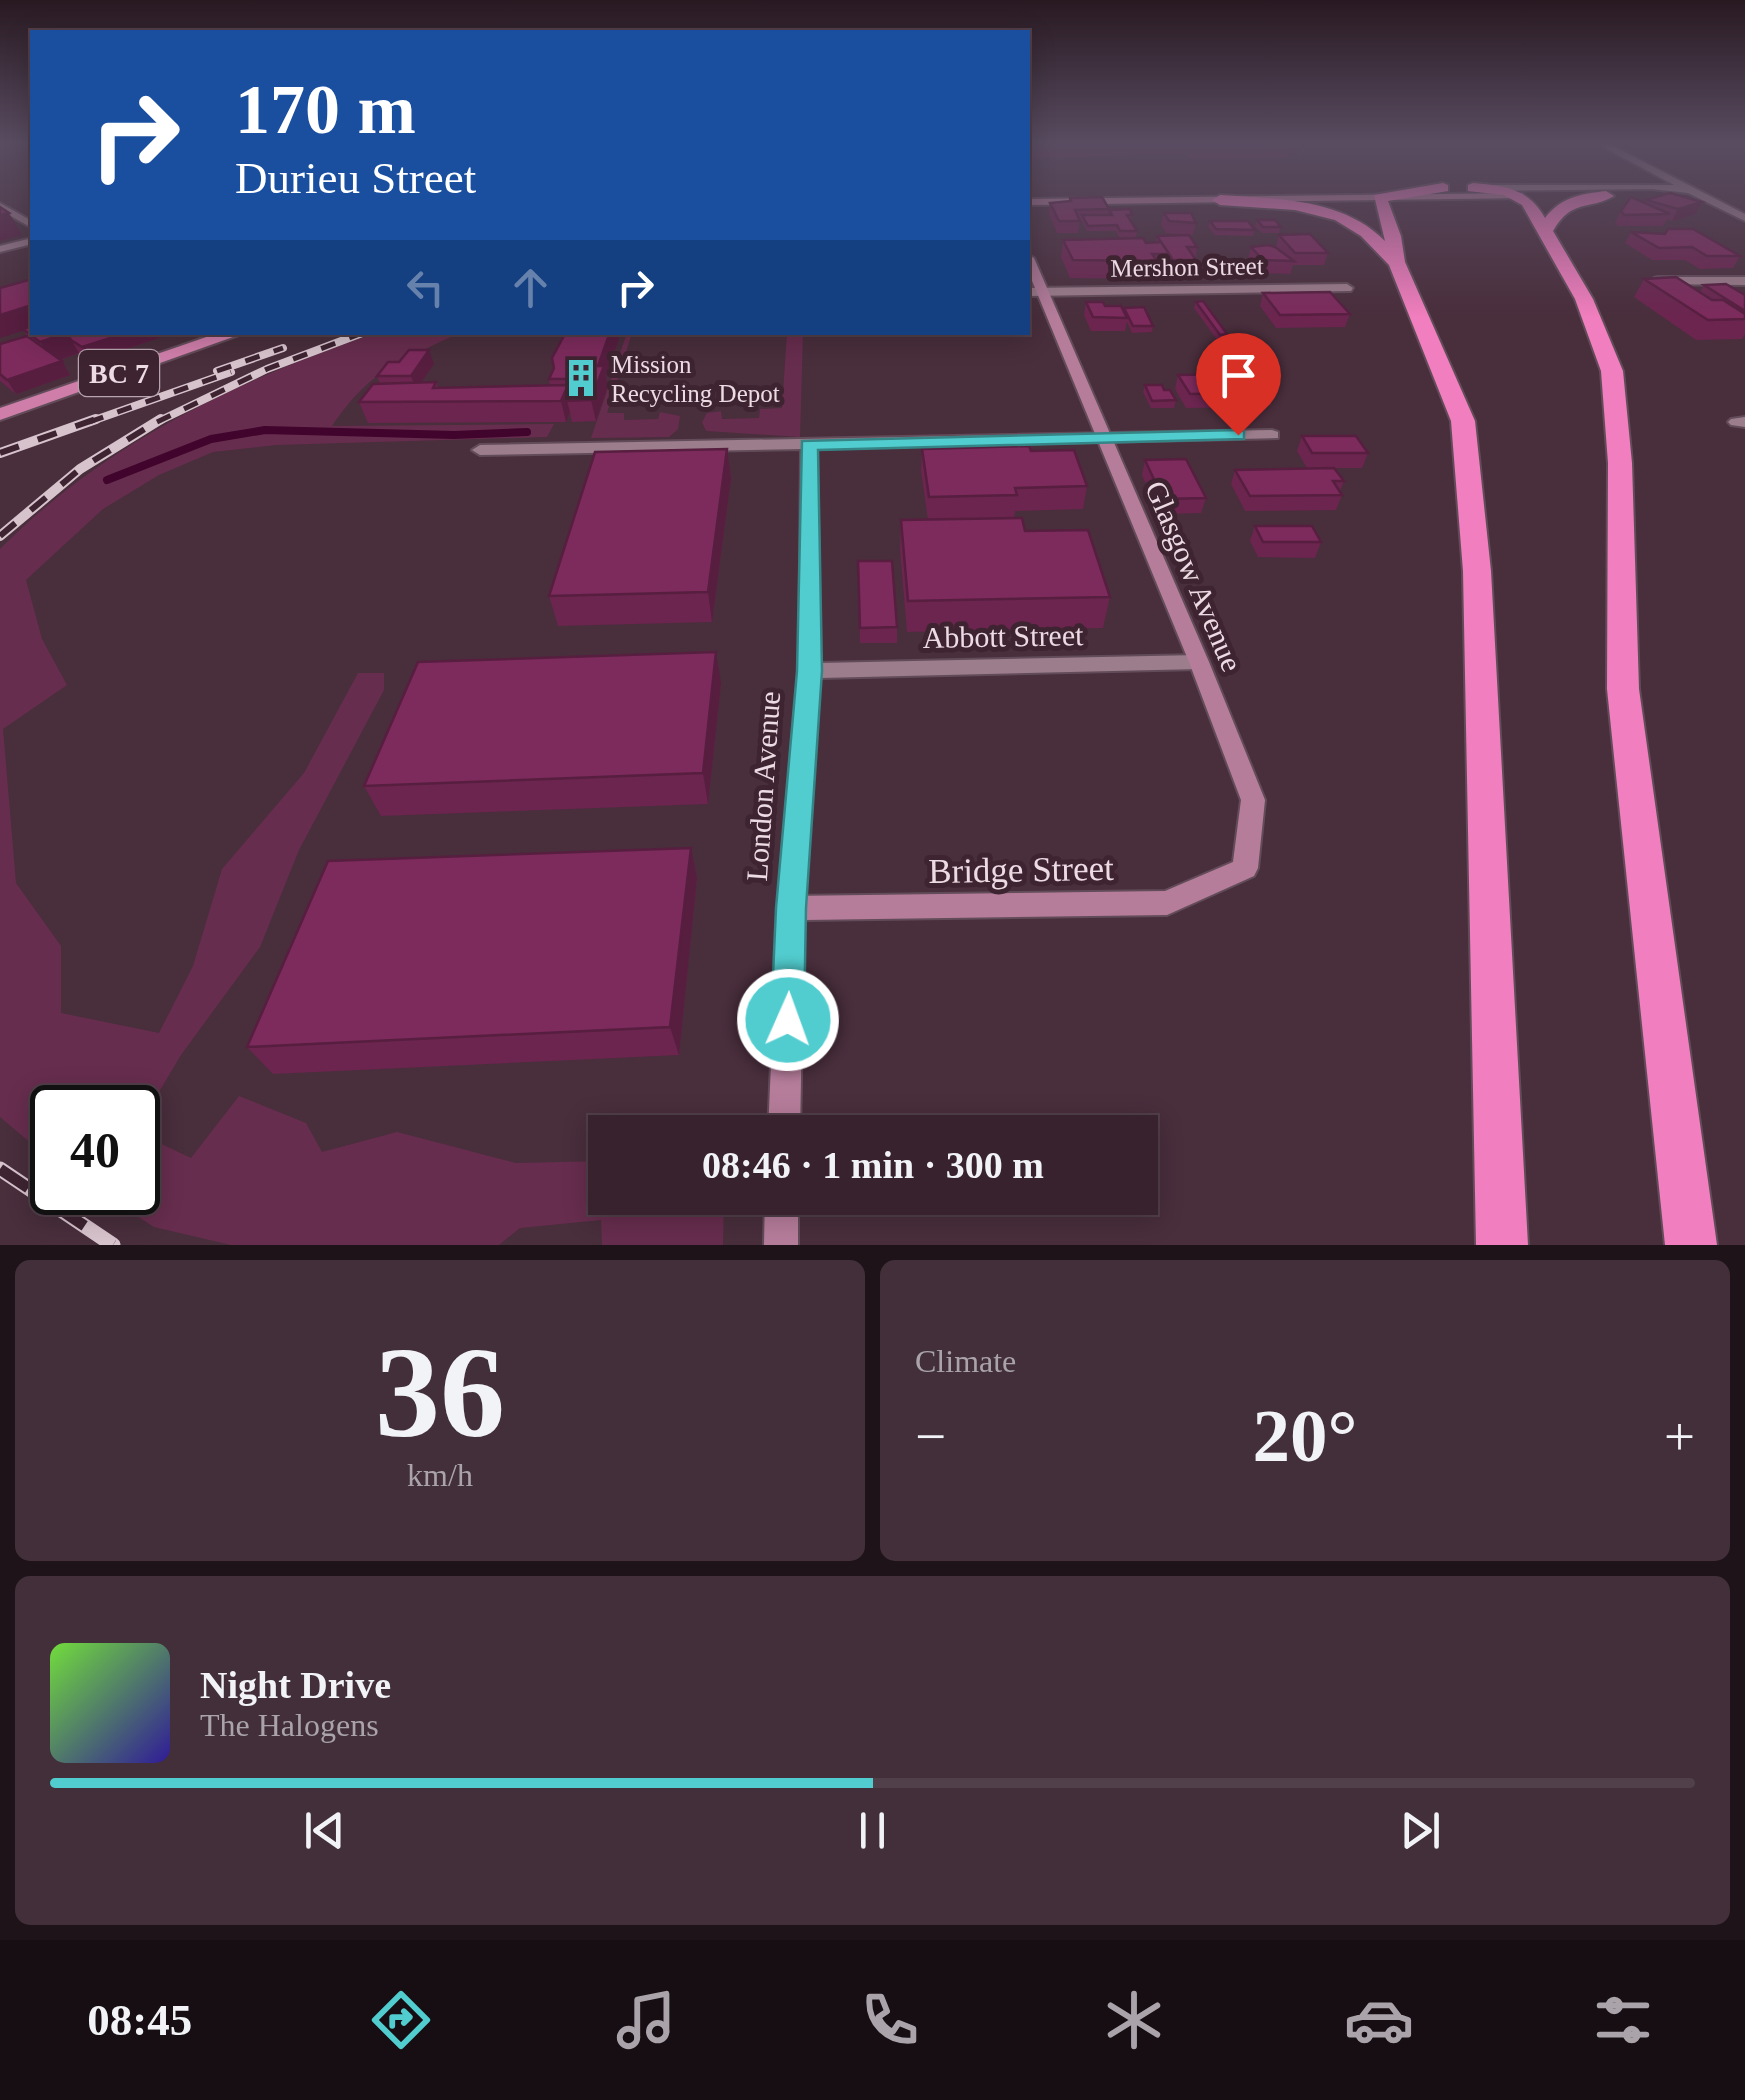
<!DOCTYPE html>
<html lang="en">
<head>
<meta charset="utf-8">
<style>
  body { margin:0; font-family:"Times New Roman",serif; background:#422f39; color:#f1f3f6; height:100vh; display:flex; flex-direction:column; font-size:38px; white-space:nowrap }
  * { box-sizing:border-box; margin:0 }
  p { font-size:32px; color:#aaa4aa }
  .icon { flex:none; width:55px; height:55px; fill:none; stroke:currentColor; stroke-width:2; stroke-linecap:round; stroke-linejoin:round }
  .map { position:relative; height:1245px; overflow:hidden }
  .side { display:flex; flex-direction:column; gap:15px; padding:15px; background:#1e1319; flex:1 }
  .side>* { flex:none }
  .top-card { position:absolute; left:30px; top:30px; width:1000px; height:305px; border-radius:0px; box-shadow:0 5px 25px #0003,0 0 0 2px #513f49; background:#1a4fa0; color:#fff; overflow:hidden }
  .speed { position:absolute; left:30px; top:1085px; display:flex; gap:20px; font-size:50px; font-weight:700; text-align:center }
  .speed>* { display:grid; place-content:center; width:130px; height:130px; border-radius:50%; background:#37222d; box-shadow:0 5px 25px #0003,0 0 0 2px #513f49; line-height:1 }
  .speed .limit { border:5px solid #111; border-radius:15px; background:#fff; color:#111 }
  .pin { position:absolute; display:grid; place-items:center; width:85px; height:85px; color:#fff; margin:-102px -42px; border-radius:50% 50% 50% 0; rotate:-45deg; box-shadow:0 0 10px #0007 }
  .pin .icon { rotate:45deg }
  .me { position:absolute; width:110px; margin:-55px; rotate:2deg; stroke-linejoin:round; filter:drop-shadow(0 0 8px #0008) }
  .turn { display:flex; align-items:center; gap:35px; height:210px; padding:0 40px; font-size:45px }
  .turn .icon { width:130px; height:130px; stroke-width:2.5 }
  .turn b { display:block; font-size:70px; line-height:85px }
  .lanes { display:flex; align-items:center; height:95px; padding:0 40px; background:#0003; justify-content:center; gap:50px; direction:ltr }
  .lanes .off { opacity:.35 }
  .big { font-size:75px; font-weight:600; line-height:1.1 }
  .side .card { flex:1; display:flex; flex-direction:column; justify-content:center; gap:15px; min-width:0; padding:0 35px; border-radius:15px; background:#422f39 }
  .side .dial { align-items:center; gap:0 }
  .dial b { font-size:130px; line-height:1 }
  .song { display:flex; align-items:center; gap:30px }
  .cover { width:120px; height:120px; border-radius:15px; background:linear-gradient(135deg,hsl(100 70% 55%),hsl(250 70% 35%)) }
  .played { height:10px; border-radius:5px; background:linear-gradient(90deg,#52cdcf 50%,#513f49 50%) }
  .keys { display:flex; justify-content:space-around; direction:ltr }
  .heat { display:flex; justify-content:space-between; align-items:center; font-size:55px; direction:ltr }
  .side .tiles { flex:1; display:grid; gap:15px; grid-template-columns:1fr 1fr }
  .card:last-child { grid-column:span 2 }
  .trip { position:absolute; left:588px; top:1115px; width:570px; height:100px; border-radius:0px; background:#37222d; box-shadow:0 5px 25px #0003,0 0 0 2px #513f49; font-weight:600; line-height:100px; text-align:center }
  .tabs { display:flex; height:160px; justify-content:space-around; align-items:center; background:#160e12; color:#aaa4aa }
  .tabs .icon { width:70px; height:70px }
  .tabs .selected { color:#52cdcf }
  .tabs b { font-size:45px; color:#f1f3f6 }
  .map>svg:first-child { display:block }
  .green { fill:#672d4e }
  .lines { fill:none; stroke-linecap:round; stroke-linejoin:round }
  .stream { stroke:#41042c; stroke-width:8 }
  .street-casing { stroke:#634c59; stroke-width:4 }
  .secondary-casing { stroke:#634c59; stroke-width:4 }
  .primary-casing { stroke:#634c59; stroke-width:4 }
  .highway-casing { stroke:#634c59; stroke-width:4 }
  .street { fill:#9c7d8c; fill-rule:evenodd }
  .secondary { fill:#b67d9b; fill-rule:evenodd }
  .primary { fill:#cf7eaa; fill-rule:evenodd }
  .highway { fill:#f17ebe; fill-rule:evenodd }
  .rail-far2-casing { stroke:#d7c3cc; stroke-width:8 }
  .rail-far1-casing { stroke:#d7c3cc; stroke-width:10 }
  .rail-casing { stroke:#d7c3cc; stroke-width:15 }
  .rail-far2 { stroke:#3e2431; stroke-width:5; stroke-dasharray:15; stroke-linecap:butt }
  .rail-far1 { stroke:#3e2431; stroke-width:6; stroke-dasharray:20; stroke-linecap:butt }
  .rail { stroke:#3e2431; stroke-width:11; stroke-dasharray:34; stroke-linecap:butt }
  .wall { fill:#6b254f }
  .shaded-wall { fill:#571e40 }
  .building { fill:#7c2b5c; stroke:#571e40; stroke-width:2.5 }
  .route { fill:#52cdcf; stroke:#358587; stroke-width:2.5 }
  .labels { text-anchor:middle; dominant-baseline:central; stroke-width:10; stroke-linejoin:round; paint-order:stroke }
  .far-street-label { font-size:25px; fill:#eddbe3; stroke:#3e2431 }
  .far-poi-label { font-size:25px; fill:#eddbe3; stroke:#3e2431; text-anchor:start }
  .shield { fill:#3e2431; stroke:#b8a4ae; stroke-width:2.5 }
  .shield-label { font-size:28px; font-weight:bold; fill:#eddbe3 }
  .street-label { font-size:30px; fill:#eddbe3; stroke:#3e2431 }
  .near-street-label { font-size:35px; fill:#eddbe3; stroke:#3e2431 }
</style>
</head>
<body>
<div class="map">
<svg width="1745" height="1245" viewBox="0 0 1745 1245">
  <rect width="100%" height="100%" fill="#492e3c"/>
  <!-- green -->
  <g class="green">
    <path d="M376,333h83c-60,29 -87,35 -127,93l222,-2 -7,13 -271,8 -63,7 -54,23 -56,34 -77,71 16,59 25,46 -64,44 13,154 45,63v67l98,20 34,-67 29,-97 82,-96 54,-100h26v17l-85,160 -39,97 -79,108 -43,72v-19h-86v53l-52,-44v-568c105,-106 236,-168 376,-216z"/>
    <path d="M627,333h5l-25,80h17v7l34,-1 2,-7 20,4 -2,13 -9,8 -78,1z"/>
    <path d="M787,333h16l-3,104 -94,-6 -4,-9 5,-9 14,-2 1,8 37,-1 1,-9 22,-1z"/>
    <path d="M239,1096l67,27 16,29 75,-20 119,31 89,-2v37h119l-1,47h-121l-1,-25 -81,8 -21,17h-268l-77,-18 -53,-34 37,-1v-59l53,25z"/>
  </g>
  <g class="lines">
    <!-- stream -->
    <path class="stream" d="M107,480l104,-41 54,-9 189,5 73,-3"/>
    <!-- street casing -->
    <g class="street-casing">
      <g id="street">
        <path d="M1596,143h11l138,71v7l-57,-28 -37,-4 -171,2 -5,-3 5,-3h194z"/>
        <path d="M0,203l32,18v7l-32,-18z"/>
        <path d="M32,238v6l-32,8v-6z"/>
        <path d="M1658,277h87v8l-91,-1v-6z"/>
        <path d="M1347,284l6,4 -2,3 -323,5v-8z"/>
        <path d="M1745,417v10l-14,-2 -3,-3 3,-3z"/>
        <path d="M1272,430l6,2v6l-461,10 3,215 379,-8 10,7 -10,7 -379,9 -16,230 -4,8 -9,4 -9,-4 -4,-8 21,-237 2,-222 -321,6 -8,-5 8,-5z"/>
      </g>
    </g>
    <!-- secondary casing -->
    <g class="secondary-casing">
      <g id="secondary">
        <path d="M1522,193l4,5 -498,7v-6z"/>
        <path d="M1028,255l6,3 175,404 56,138 -7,68 -4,8 -87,39 -363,5 -4,212h-32l10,-224 4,-8 9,-4 374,-5 68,-29 8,-62 -52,-138 -161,-391z"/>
        <path d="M765,1198h33v47h-34z"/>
      </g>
    </g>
    <!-- primary casing -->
    <g class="primary-casing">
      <path id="primary" d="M221,332h26l-247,88v-12z"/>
    </g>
    <!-- highway casing -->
    <g class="highway-casing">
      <g id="highway">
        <path d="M1443,183l5,2v6l-60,10 13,35 4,26 70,159 16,150 37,674h-52l-13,-674 -12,-150 -62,-156 -28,-29 -26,-16 -40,-10 -75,-5 -8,-5 8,-5c57,4 122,3 165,46l-11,-46z"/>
        <path d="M1473,183c32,3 55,5 72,35 16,-21 36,-24 61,-27l8,5c-26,15 -42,2 -61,35l40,68 30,72 9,92 7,226 78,556h-52l-58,-556 1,-226 -7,-92 -26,-72 -53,-94 -18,-10 -36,-4v-6z"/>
      </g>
    </g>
    <!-- street -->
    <use href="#street" class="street"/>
    <!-- secondary -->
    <use href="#secondary" class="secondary"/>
    <!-- primary -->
    <use href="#primary" class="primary"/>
    <!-- highway -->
    <use href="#highway" class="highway"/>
    <!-- rail-far2 casing -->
    <g class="rail-far2-casing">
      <g id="rail-far2">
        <path d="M217,371l66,-23"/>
        <path d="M89,422l142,-50"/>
        <path d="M157,422l110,-53 98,-37"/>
      </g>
    </g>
    <!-- rail-far1 casing -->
    <g class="rail-far1-casing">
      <g id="rail-far1">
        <path d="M0,453l96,-34"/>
        <path d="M0,536l80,-67 81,-50"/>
      </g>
    </g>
    <!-- rail casing -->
    <g class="rail-casing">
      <path id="rail" d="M0,1169l113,76"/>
    </g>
    <!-- rail-far2 -->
    <use href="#rail-far2" class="rail-far2"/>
    <!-- rail-far1 -->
    <use href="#rail-far1" class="rail-far1"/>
    <!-- rail -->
    <use href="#rail" class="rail"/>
  </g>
  <!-- wall -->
  <g class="wall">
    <path d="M1028,143h273l-3,10 -11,5 -97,1 -6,-6 -156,6z"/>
    <path d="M1070,198l39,11 -1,6 1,-5 23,5 -1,5 6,11 -1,6h-17l-3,-6h-29l-5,-10h-2l-2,12h-21l-8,-19 1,-11 19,-2z"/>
    <path d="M1646,200l50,14 -24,7 -5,-2 -4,7h-45l-3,-3 6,-12 23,-8z"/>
    <path d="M1164,213l32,10 -3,12 -27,-2 -5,-8z"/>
    <path d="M1257,220l24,7 -2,6h-17l-7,-7z"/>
    <path d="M1210,221l45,9 -2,6 -38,-1 -7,-8z"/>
    <path d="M1631,232l109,24 -7,12 -33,1 -15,-9h-33l-27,-17z"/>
    <path d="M1279,235l49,18 -4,12h-31l-3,9 -30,-1 -12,-14 3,-12h25z"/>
    <path d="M1157,236l40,11 -3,25 -23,1 -5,-8 -1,7h-11l-1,7 -83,-1 -9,-21 2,-17 93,3z"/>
    <path d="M1644,279l56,13 4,-7 41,10v39l-3,5 -46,1 -62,-43z"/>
    <path d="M0,288l32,44h145l-87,29 -11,-8 -19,7 10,15 -54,19 -16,-13v-37l27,-8z"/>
    <path d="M1263,293l87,21 -5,13 -69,1 -16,-22z"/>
    <path d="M1086,302l37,8 30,16 -1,6 -20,1 -5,-11 -2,9h-34l-7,-16z"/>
    <path d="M1196,302l31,32 -2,7h-7l-24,-33z"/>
    <path d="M619,339l-13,37 2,10 -12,35 -24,1 -2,-10 -4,10 -198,1 -9,-21 21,-18 -3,-8 57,-12 -13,18h15l2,6 112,-3 -1,-6 5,-11z"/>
    <path d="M1178,375l70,18 -4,14 -58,1 -11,-19z"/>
    <path d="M1145,385l19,5 12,10 -2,8h-23l-8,-16z"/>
    <path d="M1302,436l66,17 -6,15h-55l-10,-17z"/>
    <path d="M727,449l4,29 -19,144 -154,4 -9,-30z"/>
    <path d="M922,449l109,2 56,35 -4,23 -68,2 -1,7 11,13 85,66 -7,31 -196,4 -7,-82 1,-30h27l-7,-49z"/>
    <path d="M1145,460l61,38 -5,15 -42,1 -17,-39z"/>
    <path d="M1235,470l109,11 -4,10 2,4 -6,15 -91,1 -14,-27z"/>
    <path d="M1255,526l66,16 -6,16 -57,-1 -8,-16z"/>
    <path d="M858,561l39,66v16h-37z"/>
    <path d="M721,683l-13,121 -327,12 -17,-30z"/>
    <path d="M691,848l6,30 -18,177 -406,19 -26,-27z"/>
  </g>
  <!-- shaded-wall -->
  <g class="shaded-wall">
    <path d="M1291,143h10l-3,10 -11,5z"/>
    <path d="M1702,202l-6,12 -24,7 6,-12z"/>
    <path d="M9,213l13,22 -22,6v-26z"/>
    <path d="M32,305v23l-32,10v-23z"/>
    <path d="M129,332h48l-87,29 -8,-14z"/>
    <path d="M609,332h8l2,7 -13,37 2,10 -12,35 -5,-21 7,-34z"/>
    <path d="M67,333l12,20 -26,9 -13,-20z"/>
    <path d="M429,350l5,14 -18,26 -5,-14z"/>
    <path d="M62,361l8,14 -54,19 -9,-14z"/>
    <path d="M568,385l3,15 -4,1 3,11 -4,10 -5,-21z"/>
    <path d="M727,449l4,29 -19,144 -4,-30z"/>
    <path d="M716,652l5,31 -13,121 -5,-31z"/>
    <path d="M691,848l6,30 -18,177 -9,-28z"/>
  </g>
  <!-- building -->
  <g class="building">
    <path d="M1670,193l32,9 -24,7 -32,-9z"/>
    <path d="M1102,197l7,12 -34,1 5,11h-21l-9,-18 21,-2 -1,-3z"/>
    <path d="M1631,197l39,17 -46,1 -3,-4z"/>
    <path d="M0,207l9,6 -9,2z"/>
    <path d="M1130,209l2,6h-5l10,16h-17l-3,-6 -29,1 -6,-11h30l-3,-5z"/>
    <path d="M1164,213h27l5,10 -27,-2z"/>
    <path d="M1257,220h18l6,7h-18z"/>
    <path d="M1210,221h38l7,9 -39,-1z"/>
    <path d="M1668,229h25l47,27h-33l-15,-9 -33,1 -28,-16 34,2z"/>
    <path d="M1310,234l18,19h-33l-16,-18z"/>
    <path d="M1189,235l8,12h-10l9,13h-23l-16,-24z"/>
    <path d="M1143,238l3,5 15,-1 8,12h-17l5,7 -84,-1 -10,-20z"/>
    <path d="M1268,245l7,2 19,14 -31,-1 -12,-13z"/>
    <path d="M1676,277l36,23h11l22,14v5l-37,1 -64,-41z"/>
    <path d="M32,279v26l-32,10v-27z"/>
    <path d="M1726,284l19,11v16l-41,-26z"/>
    <path d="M1330,292l20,22 -70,1 -17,-22z"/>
    <path d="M1203,301l24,33 -7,1 -24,-33z"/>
    <path d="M1086,302h17l2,4h16l6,12 -34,-1z"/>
    <path d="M1144,307l9,19h-20l-9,-18z"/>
    <path d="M32,326v6l35,1 -27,9 -17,-13z"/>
    <path d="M66,332h63l-47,15 -11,-7z"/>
    <path d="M566,332h44l-12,34h6l-13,34 -24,1 9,-22h-27l5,-11 -2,-10z"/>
    <path d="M27,336l35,25 -55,19 -7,-6v-30z"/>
    <path d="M409,350h20l-18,26h-34l11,-14h11z"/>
    <path d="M1235,374l13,19 -58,1 -12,-19z"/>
    <path d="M436,382l-3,6 135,-3 -7,16 -202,1 14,-18z"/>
    <path d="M1145,385h17l2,5h6l6,10 -24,1z"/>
    <path d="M1302,436h54l12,17h-56z"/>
    <path d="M1029,446l2,5 43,-1 13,36 -72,2 2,7 -88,2 -7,-48z"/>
    <path d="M727,449l-19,143 -159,4 46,-144z"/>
    <path d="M1186,459l20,39 -43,1 -18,-39z"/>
    <path d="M1334,468l10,13h-11l9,14 -92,1 -15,-26z"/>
    <path d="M1022,518l3,13 63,-1 22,67 -202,4 -7,-81z"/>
    <path d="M1255,526h57l9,16h-58z"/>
    <path d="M858,561h34l5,66 -37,1z"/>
    <path d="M716,652l-13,121 -339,13 54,-124z"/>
    <path d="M691,848l-21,179 -423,20 81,-186z"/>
  </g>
  <!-- sky -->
  <linearGradient id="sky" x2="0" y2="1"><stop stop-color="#281921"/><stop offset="0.45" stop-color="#594c61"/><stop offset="1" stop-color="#594c61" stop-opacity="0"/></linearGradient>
  <rect width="1745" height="317" fill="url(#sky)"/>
  <!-- route -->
  <path class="route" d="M1238,430l6,1v8l-426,11 4,221 -16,237 -2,112 -5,12 -11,4 -12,-4 -5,-12 5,-112 21,-237 5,-230z"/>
  <!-- icons -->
  <defs>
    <g id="building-bare" transform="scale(3)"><path d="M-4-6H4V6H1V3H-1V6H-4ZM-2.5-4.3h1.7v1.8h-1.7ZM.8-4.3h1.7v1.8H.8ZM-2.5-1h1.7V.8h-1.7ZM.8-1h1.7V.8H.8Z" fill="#52cdcf" stroke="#3e2431" stroke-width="2.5" paint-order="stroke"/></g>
  </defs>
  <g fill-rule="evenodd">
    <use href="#building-bare" x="581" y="378"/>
  </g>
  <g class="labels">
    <!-- far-street labels -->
    <g class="far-street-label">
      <text transform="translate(1187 267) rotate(-1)">Mershon Street</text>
    </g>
    <!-- far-poi labels -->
    <g class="far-poi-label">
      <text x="611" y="364">Mission<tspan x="611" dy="29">Recycling Depot</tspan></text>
    </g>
    <!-- shield labels -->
    <rect class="shield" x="79" y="350" width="80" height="46" rx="8"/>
    <g class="shield-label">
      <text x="119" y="373">BC 7</text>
    </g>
    <!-- street labels -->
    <g class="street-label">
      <text transform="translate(1194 576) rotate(67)">Glasgow Avenue</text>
      <text transform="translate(1003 636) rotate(-1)">Abbott Street</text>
      <text transform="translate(763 786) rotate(-86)">London Avenue</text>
    </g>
    <!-- near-street labels -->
    <g class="near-street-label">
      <text transform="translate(1021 870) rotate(-1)">Bridge Street</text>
    </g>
  </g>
</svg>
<div class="speed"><div class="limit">40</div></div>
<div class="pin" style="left:1238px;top:435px;background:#d93025"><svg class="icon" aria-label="arrive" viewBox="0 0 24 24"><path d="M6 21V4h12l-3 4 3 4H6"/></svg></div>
<svg class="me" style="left:788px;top:1020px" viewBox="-20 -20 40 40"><circle r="17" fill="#52cdcf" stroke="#fff" stroke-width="3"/><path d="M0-11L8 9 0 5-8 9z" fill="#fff"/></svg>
<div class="trip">08:46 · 1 min · 300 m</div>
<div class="top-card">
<div class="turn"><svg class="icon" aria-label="right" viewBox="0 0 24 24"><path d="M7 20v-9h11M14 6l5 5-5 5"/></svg><div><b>170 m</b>Durieu Street</div></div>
<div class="lanes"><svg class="icon off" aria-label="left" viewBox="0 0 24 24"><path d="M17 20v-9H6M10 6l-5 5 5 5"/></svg><svg class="icon off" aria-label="ahead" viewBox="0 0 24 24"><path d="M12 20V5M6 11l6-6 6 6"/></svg><svg class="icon" aria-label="right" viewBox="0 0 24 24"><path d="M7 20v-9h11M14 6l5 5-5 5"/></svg></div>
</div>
</div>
<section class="side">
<div class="tiles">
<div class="card dial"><b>36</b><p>km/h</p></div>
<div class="card"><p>Climate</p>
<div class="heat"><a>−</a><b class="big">20°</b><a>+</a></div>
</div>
<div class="card">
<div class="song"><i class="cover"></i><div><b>Night Drive</b><p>The Halogens</p></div></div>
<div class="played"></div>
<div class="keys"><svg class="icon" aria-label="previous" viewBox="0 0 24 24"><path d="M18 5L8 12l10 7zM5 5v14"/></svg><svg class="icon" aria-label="pause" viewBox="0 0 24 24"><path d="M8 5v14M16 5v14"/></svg><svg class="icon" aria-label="next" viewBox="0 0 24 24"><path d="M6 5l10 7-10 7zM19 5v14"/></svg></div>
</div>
</div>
</section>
<nav class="tabs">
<b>08:45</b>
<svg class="icon selected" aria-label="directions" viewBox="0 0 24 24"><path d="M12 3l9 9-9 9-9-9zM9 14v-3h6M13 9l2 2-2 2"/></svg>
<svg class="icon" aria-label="music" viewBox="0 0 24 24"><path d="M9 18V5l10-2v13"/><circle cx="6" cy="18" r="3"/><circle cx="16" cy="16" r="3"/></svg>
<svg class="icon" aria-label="phone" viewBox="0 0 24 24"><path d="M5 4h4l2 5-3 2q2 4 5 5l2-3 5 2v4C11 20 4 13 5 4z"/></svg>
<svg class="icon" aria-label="climate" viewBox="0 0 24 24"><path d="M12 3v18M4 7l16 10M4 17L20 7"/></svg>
<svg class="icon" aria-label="car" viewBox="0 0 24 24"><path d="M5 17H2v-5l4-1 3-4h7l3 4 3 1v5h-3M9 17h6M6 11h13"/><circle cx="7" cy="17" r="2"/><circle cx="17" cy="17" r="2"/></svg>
<svg class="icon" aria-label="filters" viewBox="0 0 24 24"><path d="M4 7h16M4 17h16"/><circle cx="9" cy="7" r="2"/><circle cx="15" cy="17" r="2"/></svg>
</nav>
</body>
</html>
